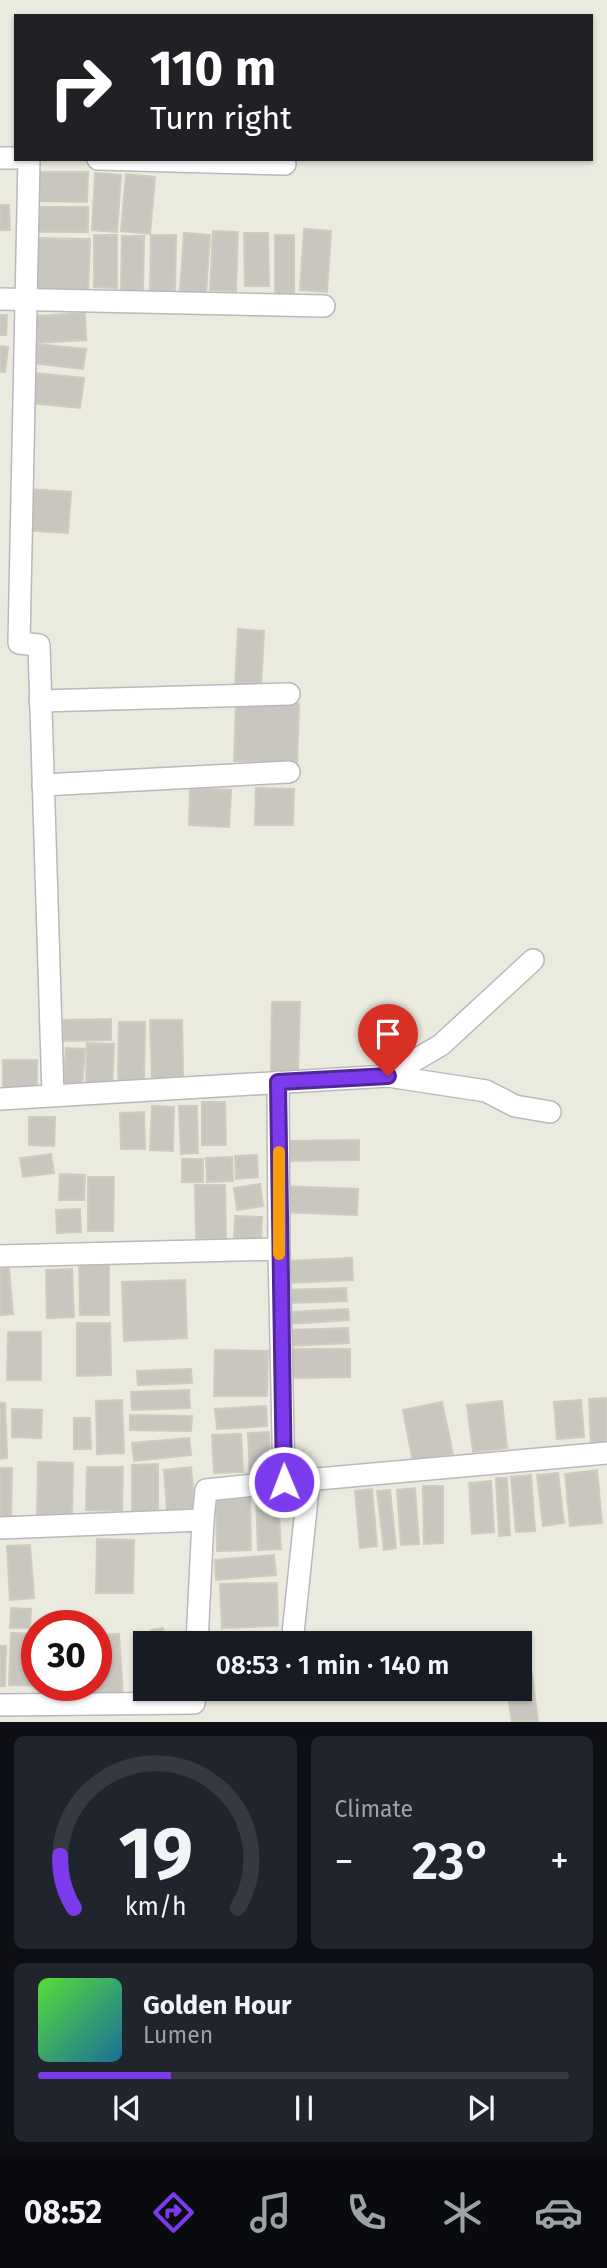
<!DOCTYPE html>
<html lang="en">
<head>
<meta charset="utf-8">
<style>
  body { margin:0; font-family:"Fira Sans",sans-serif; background:#20242c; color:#f1f3f6; height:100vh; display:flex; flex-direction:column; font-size:26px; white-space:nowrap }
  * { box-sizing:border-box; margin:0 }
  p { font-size:23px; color:#9ea1a6 }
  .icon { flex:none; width:38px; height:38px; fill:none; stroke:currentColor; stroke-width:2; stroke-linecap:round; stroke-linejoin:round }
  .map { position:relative; height:1722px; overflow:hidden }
  .drawer { display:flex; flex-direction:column; gap:14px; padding:14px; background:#0d0f14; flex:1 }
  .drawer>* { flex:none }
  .hud { position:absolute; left:14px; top:14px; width:579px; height:147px; border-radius:0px; box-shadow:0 2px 5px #0004; background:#202124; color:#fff; overflow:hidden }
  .speed { position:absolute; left:21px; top:1610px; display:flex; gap:14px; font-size:35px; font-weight:700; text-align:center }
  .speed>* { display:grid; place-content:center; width:91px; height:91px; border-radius:50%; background:#171b24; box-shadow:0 2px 5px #0004; line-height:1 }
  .speed .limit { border:10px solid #d22; background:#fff; color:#111 }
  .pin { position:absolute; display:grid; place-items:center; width:60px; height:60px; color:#fff; margin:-72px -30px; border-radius:50% 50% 50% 0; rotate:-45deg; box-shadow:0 0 7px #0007 }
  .pin .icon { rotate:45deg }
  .me { position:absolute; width:77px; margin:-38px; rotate:359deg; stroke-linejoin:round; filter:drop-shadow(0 0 5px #0008) }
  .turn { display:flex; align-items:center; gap:24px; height:147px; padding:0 21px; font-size:32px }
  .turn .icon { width:91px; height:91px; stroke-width:2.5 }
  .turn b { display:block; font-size:49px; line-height:60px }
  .big { font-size:52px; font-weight:600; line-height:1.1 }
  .drawer .card { flex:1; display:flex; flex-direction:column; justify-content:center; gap:10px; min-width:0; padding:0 24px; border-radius:10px; background:#20242c }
  .drawer .dial { align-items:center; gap:0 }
  .dial svg { height:182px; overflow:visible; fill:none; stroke:#363941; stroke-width:7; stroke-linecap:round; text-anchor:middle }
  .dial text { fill:#f1f3f6; stroke:none }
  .song { display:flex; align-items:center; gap:21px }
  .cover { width:84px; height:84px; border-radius:10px; background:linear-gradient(135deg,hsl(110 70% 55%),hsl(200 70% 35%)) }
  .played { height:7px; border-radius:4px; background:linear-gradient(90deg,#7c3aed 25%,#363941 25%) }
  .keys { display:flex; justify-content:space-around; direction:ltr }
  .heat { display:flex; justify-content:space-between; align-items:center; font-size:38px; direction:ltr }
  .drawer .tiles { flex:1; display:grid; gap:14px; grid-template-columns:1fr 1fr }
  .card:last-child { grid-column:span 2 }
  .trip { position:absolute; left:133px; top:1631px; width:399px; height:70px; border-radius:0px; background:#171b24; box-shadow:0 2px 5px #0004; font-weight:600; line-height:70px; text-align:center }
  .tab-bar { display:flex; height:112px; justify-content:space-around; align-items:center; background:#090b0e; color:#9ea1a6 }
  .tab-bar .icon { width:49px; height:49px }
  .tab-bar .on { color:#7c3aed }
  .tab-bar b { font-size:32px; color:#f1f3f6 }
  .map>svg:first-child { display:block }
  .building { fill:#c8c6bf; stroke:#cfccbe; stroke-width:2 }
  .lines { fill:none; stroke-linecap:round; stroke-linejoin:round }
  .street-casing { stroke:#b7b9be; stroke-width:24 }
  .street { stroke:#fff; stroke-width:21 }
  .route-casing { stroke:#51269a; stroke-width:18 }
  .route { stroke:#7c3aed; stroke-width:12 }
  .slow { stroke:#f59e0b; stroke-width:12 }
</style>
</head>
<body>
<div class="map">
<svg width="607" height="1722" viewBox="0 0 607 1722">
  <rect width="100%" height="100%" fill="#ebeadf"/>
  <!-- building -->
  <g class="building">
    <path d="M37,172h51l-1,30 -50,-1z"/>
    <path d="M95,173l26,2 -4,57 -25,-2z"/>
    <path d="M126,174l29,3 -5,57 -29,-3z"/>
    <path d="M0,205h9l1,25h-10z"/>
    <rect x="34" y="207" width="54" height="25"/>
    <path d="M304,229l27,2 -4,61 -27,-2z"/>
    <path d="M213,231l25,1 -2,59 -26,-1z"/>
    <path d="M184,233l26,2 -4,58 -26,-2z"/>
    <path d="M244,233h24l1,53h-24z"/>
    <path d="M94,235h23v53l-23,-1z"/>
    <path d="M151,235h25l-1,59h-25z"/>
    <rect x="275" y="235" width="19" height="62"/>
    <path d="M122,236h22l-1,57h-22z"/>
    <path d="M36,238l54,1 -2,51 -53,-2z"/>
    <path d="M85,313l1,27 -49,3 -2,-27z"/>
    <path d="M0,315h7l-1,20h-6z"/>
    <path d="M34,344l52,5 -3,20 -51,-6z"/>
    <path d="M0,346l8,1 -3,25h-5z"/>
    <path d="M34,373l50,5 -4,30 -49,-5z"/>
    <path d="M26,489l45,3 -3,41 -45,-3z"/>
    <path d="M238,629l26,2 -3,57 -26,-2z"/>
    <path d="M236,702l63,2 -2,59 -63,-2z"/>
    <path d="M190,788l41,2 -2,37 -40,-2z"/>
    <path d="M256,788l38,1 -1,36h-38z"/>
    <path d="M272,1002h28l-2,71h-27z"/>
    <path d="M111,1019v21l-48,1v-21z"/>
    <path d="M150,1020h32l1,58 -31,1z"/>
    <path d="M119,1022h26l-1,60 -26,-1z"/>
    <path d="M87,1043l27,1 -2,44 -26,-1z"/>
    <path d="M66,1048l19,1 -3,39 -19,-1z"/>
    <path d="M3,1060h34v32l-34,-1z"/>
    <path d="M202,1102h23l1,43h-24z"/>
    <path d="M152,1106l22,1 -1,44 -23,-1z"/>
    <path d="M179,1106h18l1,47 -17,1z"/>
    <path d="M144,1112l1,37h-24l-1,-36z"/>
    <path d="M29,1117h26l-1,29 -25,-1z"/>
    <path d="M359,1140v20l-72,1v-20z"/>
    <path d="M51,1154l3,19 -31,4 -3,-19z"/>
    <path d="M257,1155l1,22 -22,2 -1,-23z"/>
    <path d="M232,1157l1,24 -26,1 -1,-24z"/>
    <rect x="182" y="1159" width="21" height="23"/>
    <path d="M60,1174l25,1 -1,25h-25z"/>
    <path d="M88,1177h26l-1,54h-25z"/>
    <path d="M260,1184l3,22 -26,4 -3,-22z"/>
    <path d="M195,1185h30l1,53 -30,1z"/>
    <path d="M280,1186l78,3 -1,26 -78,-3z"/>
    <path d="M80,1209l1,23 -24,1 -1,-23z"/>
    <path d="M235,1216l27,1 -1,23 -27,-1z"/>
    <path d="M352,1258l1,22 -65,3 -1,-22z"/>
    <path d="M109,1262v53h-29l-1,-52z"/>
    <path d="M9,1268l4,46 -13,1v-46z"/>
    <path d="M72,1269l2,48 -27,1 -1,-48z"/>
    <path d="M185,1280l2,58 -63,3 -2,-59z"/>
    <path d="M346,1288l1,13 -59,2 -1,-13z"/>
    <path d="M348,1309l1,11 -60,4v-12z"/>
    <path d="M77,1323h33l1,52 -34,1z"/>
    <path d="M348,1328l1,15 -61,3 2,-16z"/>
    <path d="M8,1332h33v48h-34z"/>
    <path d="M292,1349h58v28l-58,1z"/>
    <path d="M215,1350l53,1 -1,45h-53z"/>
    <path d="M191,1369l1,14 -54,2 -1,-14z"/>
    <path d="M189,1390l1,18 -58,2 -1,-18z"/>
    <path d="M607,1398v46l-16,1 -2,-46z"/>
    <path d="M122,1400l2,53 -27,1 -1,-53z"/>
    <path d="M581,1400l3,37 -27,2 -3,-37z"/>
    <path d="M502,1401l5,47 -34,4 -6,-47z"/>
    <path d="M442,1402l11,52 -40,8 -10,-52z"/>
    <path d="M0,1403h5l2,55 -7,1z"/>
    <path d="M266,1406l1,20 -50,3 -2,-20z"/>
    <path d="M12,1409l30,1 -1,28 -29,-1z"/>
    <path d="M130,1415l62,1 -1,15 -61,-1z"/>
    <path d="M74,1418h16l1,31h-17z"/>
    <path d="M269,1432l1,43 -20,1 -2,-43z"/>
    <path d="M241,1434l2,38 -29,1 -2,-38z"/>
    <path d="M189,1438l2,17 -57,6 -2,-18z"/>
    <path d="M38,1462l35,1 -1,54 -35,-1z"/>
    <path d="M158,1464v47h-26v-46z"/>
    <path d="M87,1467h36l-1,44 -36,-1z"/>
    <path d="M191,1467l4,43 -28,2 -3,-42z"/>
    <path d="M0,1468h12l-1,51h-11z"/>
    <path d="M597,1470l5,53 -32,3 -5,-52z"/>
    <path d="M558,1473l6,50 -21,3 -6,-51z"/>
    <path d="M531,1475l4,56 -19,1 -5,-55z"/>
    <path d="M496,1478h11l3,57 -11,1z"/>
    <path d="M491,1481l3,51 -22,2 -3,-51z"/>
    <path d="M423,1486h20v57l-19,1z"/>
    <path d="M415,1488l4,56 -18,1 -4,-55z"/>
    <path d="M372,1489l5,57 -17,2 -5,-57z"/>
    <path d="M390,1490l6,58 -12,2 -7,-59z"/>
    <path d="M278,1493l3,56 -23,1 -2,-56z"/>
    <path d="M250,1496l1,54 -34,1 -1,-54z"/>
    <path d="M97,1539l37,1 -1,53h-37z"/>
    <path d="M30,1545l4,53 -24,2 -3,-54z"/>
    <path d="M274,1555l2,20 -60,5 -1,-20z"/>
    <path d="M277,1583l1,43 -56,2 -2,-44z"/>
    <path d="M11,1608l20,1 -1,19h-20z"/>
    <path d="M163,1628l2,14 -13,1 -1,-13z"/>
    <path d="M11,1633l26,1v51l11,1 -39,-1z"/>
    <path d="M119,1634l4,65 -33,2v-16h6v-50z"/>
    <path d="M0,1646h6l-1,40h-5z"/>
    <path d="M532,1674l6,48h-26l-5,-33h13v-13z"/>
  </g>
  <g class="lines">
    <!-- street casing -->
    <g class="street-casing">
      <g id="street">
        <path d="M0,158h16"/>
        <path d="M29,159l-10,484 20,2 14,450"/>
        <path d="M98,159l187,5"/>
        <path d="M0,299l324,7"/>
        <path d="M40,701l249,-7"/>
        <path d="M43,785l246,-13"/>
        <path d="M388,1076l53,-31 92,-85"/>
        <path d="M278,1082l1,167"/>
        <path d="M0,1099l388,-23 98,15 29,15 35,6"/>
        <path d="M0,1256l279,-7 5,233 323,-29"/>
        <path d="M203,1520l3,-30 78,-8"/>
        <path d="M0,1528l203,-8 -6,123"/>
        <path d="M292,1643l17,-163"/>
        <path d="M0,1705l194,-2 1,-14"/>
      </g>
    </g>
    <!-- street -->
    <use href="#street" class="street"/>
  </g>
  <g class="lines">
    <!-- route casing -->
    <g class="route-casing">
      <path id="route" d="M284,1482l-6,-400 110,-6"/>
    </g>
    <!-- route -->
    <use href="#route" class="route"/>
    <!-- slow -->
    <path class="slow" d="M279,1152v102"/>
  </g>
</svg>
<div class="speed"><div class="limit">30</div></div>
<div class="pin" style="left:388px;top:1076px;background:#d93025"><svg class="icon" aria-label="arrive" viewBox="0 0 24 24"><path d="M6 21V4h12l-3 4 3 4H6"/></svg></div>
<svg class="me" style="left:284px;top:1482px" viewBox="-20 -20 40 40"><circle r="17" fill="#7c3aed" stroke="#fff" stroke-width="3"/><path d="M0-11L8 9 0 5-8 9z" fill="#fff"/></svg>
<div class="trip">08:53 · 1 min · 140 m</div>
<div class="hud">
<div class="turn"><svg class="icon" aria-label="right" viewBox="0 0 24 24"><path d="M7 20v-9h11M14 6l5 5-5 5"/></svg><div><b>110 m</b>Turn right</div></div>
</div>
</div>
<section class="drawer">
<div class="tiles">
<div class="card dial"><svg viewBox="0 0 100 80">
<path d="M14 69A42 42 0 1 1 86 69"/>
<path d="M14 69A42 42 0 0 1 8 46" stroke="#7c3aed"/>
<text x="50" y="56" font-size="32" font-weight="700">19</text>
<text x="50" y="72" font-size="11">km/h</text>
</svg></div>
<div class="card"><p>Climate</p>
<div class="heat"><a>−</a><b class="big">23°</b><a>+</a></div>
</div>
<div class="card">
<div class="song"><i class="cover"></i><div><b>Golden Hour</b><p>Lumen</p></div></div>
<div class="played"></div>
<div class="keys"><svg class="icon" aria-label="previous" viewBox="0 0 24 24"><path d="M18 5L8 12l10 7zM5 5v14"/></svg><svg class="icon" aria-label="pause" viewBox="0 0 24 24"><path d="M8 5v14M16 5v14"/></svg><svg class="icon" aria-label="next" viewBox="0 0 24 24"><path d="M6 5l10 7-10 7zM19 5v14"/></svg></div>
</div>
</div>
</section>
<nav class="tab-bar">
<b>08:52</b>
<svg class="icon on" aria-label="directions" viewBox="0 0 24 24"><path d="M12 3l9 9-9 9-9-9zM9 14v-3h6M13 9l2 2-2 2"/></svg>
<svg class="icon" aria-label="music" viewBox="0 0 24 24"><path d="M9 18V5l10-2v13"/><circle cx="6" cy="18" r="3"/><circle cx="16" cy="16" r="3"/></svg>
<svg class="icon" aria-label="phone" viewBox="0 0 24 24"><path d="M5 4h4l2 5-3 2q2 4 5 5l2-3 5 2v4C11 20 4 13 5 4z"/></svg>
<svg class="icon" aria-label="climate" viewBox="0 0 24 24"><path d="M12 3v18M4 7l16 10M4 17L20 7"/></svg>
<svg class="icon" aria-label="car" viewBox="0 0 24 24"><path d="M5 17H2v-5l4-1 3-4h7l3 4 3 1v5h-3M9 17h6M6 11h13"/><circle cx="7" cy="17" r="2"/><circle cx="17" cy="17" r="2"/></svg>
</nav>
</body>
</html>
